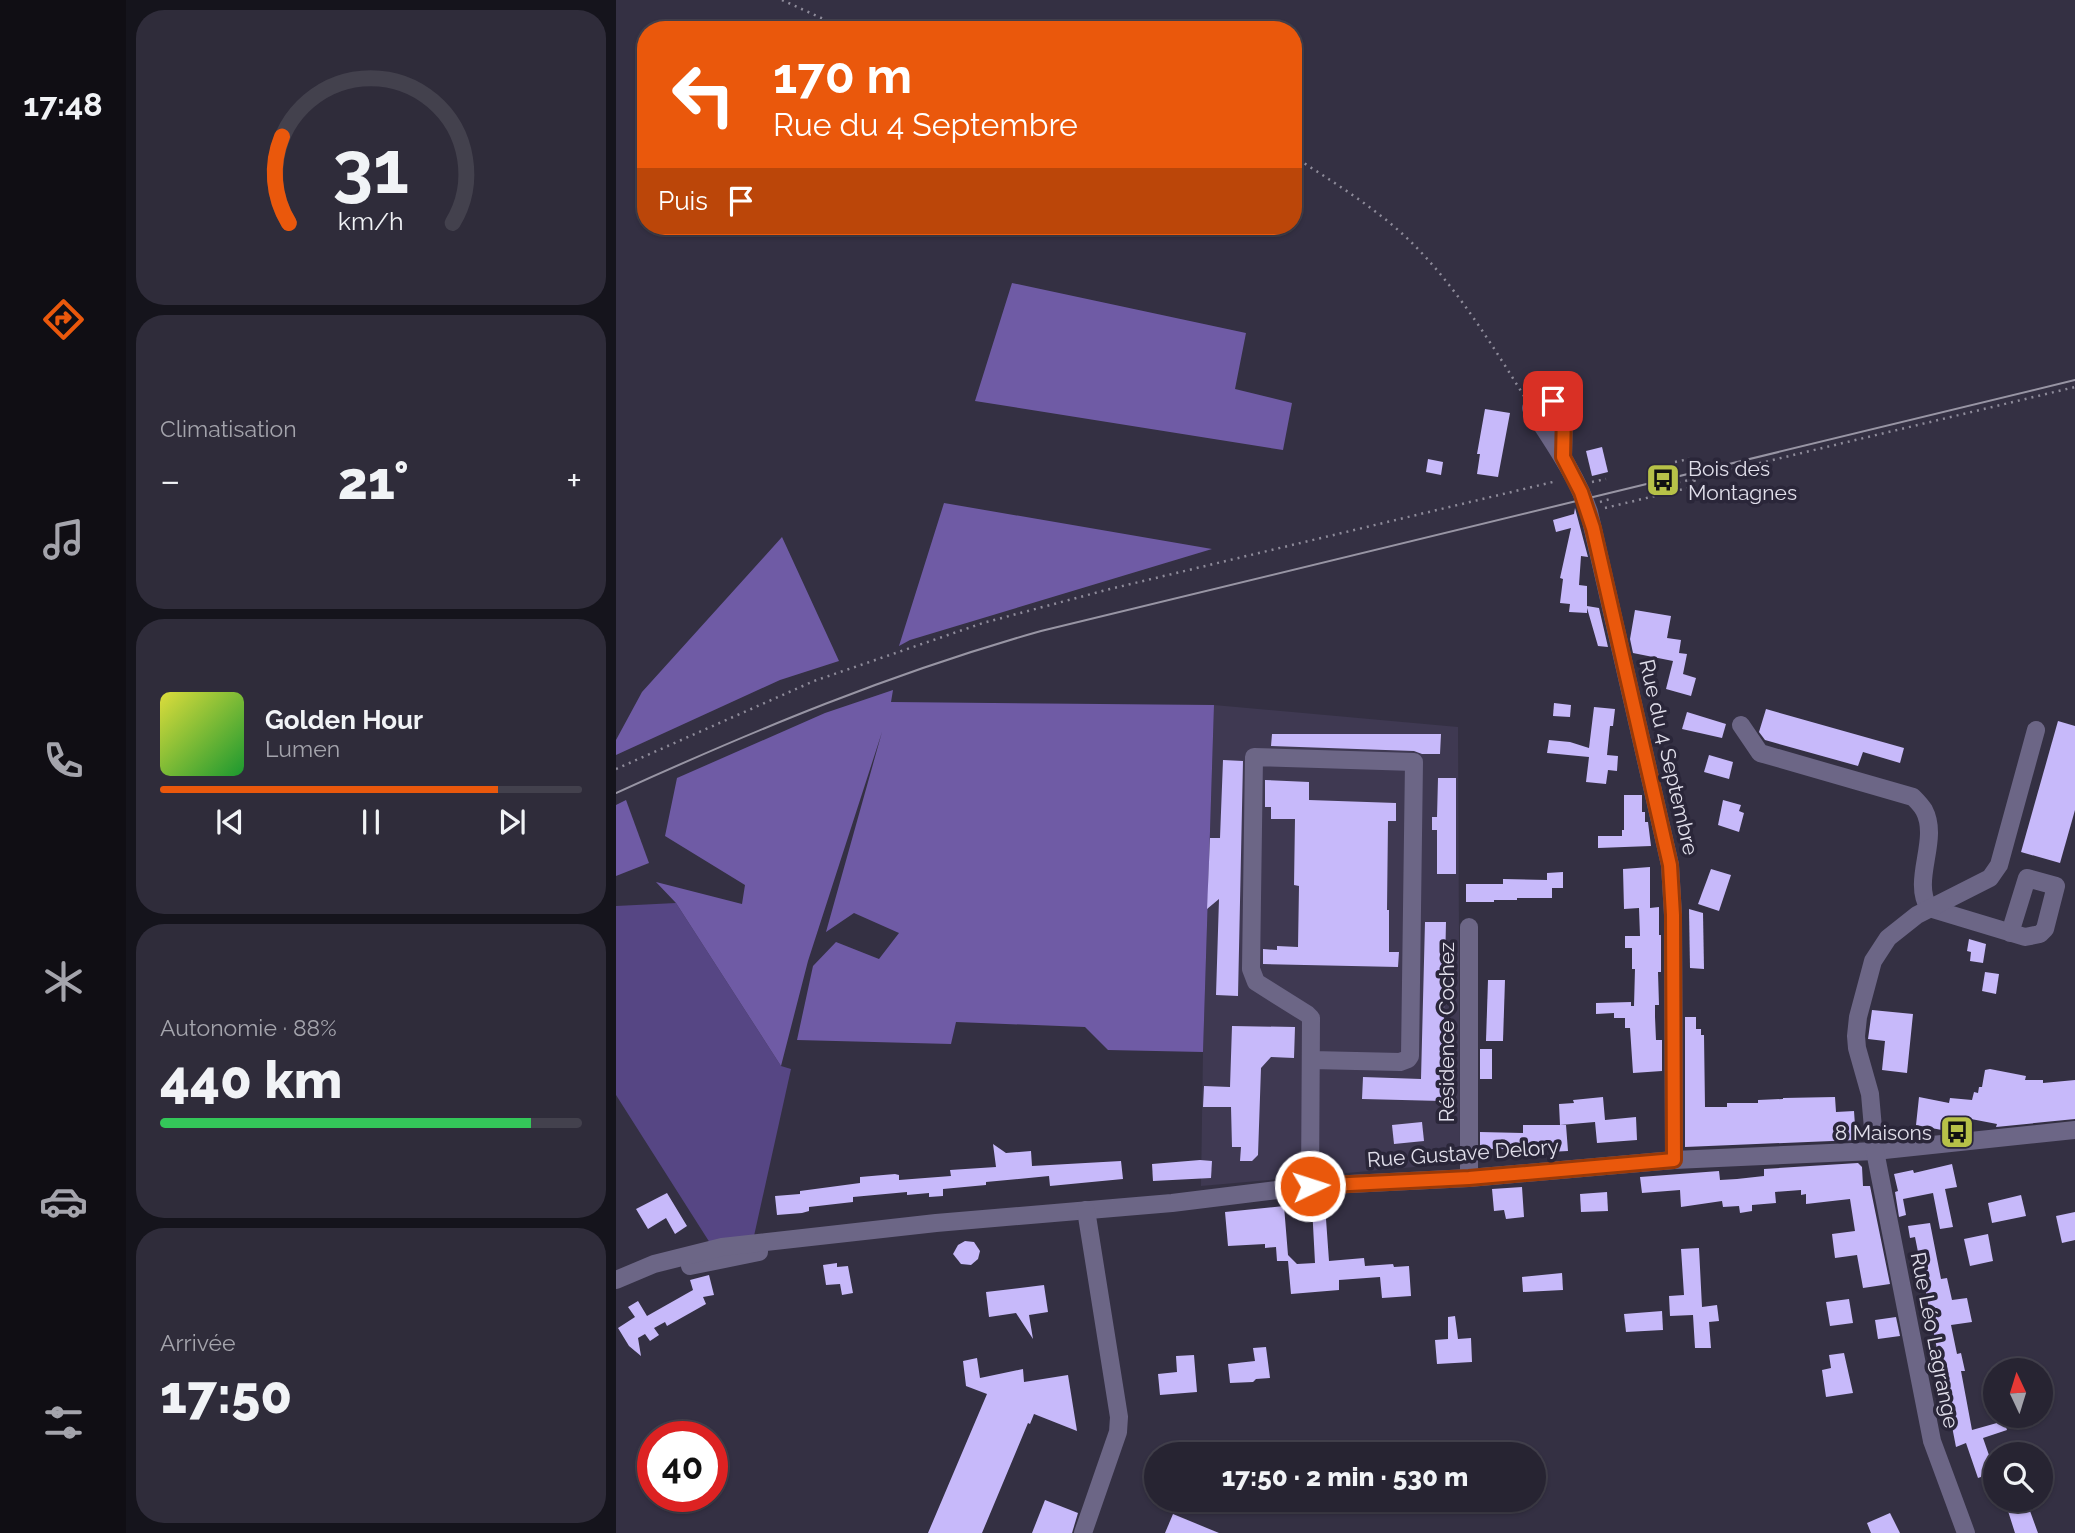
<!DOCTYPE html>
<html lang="fr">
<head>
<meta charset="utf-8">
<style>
  body { margin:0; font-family:Raleway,sans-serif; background:#2f2c3a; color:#f1f3f6; height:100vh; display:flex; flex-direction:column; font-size:26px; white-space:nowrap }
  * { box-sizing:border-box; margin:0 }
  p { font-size:23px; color:#a4a4ac }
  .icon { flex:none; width:38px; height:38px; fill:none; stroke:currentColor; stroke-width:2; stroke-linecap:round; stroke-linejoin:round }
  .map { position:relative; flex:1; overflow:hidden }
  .panel { display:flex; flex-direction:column; gap:10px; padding:10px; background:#15141c; width:490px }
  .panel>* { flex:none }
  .top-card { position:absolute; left:21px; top:21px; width:665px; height:214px; border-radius:28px; box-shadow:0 2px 5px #0004,0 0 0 2px #43414d; background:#ea580c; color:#fff; overflow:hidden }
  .needle { width:46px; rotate:356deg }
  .controls { position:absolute; left:1367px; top:1358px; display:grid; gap:14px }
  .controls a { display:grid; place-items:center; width:70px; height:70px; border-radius:50%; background:#272432; box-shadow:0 2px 5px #0004,0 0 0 2px #43414d; font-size:35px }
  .speed { position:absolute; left:21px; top:1421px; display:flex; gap:14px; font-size:35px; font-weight:700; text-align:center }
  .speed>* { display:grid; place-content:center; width:91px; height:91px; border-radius:50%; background:#272432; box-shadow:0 2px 5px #0004,0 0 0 2px #43414d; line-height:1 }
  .speed .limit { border:10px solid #d22; background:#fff; color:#111 }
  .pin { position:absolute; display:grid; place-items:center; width:60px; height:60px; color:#fff; margin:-30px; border-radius:14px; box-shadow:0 4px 10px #0006 }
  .me { position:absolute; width:77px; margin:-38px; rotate:86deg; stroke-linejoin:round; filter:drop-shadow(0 0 5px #0008) }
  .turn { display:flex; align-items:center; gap:24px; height:147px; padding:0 21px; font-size:32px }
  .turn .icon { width:91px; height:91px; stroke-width:2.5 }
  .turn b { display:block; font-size:49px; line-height:60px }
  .then { display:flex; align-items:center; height:66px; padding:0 21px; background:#0003; gap:14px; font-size:26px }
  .big { font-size:52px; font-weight:800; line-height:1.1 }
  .panel .widget { flex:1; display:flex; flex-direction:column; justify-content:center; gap:10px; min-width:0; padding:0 24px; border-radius:28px; background:#2f2c3a }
  .panel .dial { align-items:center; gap:0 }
  .dial svg { height:182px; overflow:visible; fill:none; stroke:#43414d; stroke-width:7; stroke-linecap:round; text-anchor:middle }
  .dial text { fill:#f1f3f6; stroke:none }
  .song { display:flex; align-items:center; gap:21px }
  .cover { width:84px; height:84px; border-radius:10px; background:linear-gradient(135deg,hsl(60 70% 55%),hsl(130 70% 35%)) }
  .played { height:7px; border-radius:4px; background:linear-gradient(90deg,#ea580c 80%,#43414d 80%) }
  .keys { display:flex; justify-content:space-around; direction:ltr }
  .heat { display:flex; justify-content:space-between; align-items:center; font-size:38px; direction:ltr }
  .charge { height:10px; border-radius:5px; background:linear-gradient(90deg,#34c759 88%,#43414d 0) }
  .trip { position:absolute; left:528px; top:1442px; width:402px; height:70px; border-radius:35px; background:#272432; box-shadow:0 2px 5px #0004,0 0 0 2px #43414d; font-weight:800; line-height:70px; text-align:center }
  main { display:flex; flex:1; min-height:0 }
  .dock { display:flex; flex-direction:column; width:126px; justify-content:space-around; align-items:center; background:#100e14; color:#a4a4ac }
  .dock .icon { width:49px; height:49px }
  .dock .current { color:#ea580c }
  .dock b { font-size:32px; color:#f1f3f6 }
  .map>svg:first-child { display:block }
  .built { fill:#3f3952 }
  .green { fill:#564684 }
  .forest { fill:#6f5ba5 }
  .building { fill:#c7b9fa }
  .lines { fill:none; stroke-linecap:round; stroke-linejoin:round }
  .path { stroke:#8e8b9a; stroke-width:2.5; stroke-dasharray:2 5; stroke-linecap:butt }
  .minor { stroke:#6c6686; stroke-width:18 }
  .tram { stroke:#9895a4; stroke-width:2 }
  .route-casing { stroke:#983908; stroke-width:18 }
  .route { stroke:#ea580c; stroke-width:12 }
  .labels { text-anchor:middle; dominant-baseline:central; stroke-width:7; stroke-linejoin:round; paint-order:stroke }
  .poi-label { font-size:21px; fill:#e1dfeb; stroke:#2a2639; text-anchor:start }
  .street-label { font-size:21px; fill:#e1dfeb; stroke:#2a2639 }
</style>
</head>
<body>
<main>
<nav class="dock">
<b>17:48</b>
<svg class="icon current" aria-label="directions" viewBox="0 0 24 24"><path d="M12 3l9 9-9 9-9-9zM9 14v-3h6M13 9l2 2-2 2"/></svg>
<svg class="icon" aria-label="music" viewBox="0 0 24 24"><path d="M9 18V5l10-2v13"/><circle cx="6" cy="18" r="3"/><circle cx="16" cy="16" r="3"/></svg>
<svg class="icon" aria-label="phone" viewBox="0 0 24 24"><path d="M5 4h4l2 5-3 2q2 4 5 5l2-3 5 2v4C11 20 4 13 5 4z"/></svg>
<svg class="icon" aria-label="climate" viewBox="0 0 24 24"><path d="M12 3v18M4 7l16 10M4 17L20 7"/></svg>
<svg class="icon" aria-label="car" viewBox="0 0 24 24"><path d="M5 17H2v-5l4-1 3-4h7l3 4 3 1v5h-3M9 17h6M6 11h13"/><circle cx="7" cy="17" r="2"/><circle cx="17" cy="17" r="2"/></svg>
<svg class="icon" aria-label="filters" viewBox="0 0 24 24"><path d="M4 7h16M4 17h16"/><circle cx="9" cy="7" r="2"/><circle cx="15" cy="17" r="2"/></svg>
</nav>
<section class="panel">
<div class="widget dial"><svg viewBox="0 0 100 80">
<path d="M14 69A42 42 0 1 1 86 69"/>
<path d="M14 69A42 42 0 0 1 11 31" stroke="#ea580c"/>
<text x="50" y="56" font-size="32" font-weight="700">31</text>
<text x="50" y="72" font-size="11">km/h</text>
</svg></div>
<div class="widget"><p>Climatisation</p>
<div class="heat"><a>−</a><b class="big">21°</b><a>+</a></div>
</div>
<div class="widget">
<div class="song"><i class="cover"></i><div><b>Golden Hour</b><p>Lumen</p></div></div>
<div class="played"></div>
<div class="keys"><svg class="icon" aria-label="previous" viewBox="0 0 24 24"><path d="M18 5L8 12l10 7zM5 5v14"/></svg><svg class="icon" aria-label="pause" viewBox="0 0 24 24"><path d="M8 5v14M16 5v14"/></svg><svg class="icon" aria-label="next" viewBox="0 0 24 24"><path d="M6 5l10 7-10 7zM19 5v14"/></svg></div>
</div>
<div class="widget"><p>Autonomie · 88%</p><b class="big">440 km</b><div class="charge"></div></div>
<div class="widget"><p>Arrivée</p><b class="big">17:50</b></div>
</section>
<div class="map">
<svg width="1459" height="1533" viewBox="0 0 1459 1533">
  <rect width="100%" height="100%" fill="#343043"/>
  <!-- built -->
  <path class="built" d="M598,705l244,22 2,436 -259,23 2,-134z"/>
  <!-- green -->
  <path class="green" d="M60,903l105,163 10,3 -37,167 -44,7 -94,-148v-189z"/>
  <!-- forest -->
  <g class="forest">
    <path d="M396,283l234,50 -11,56 57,14 -9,47 -308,-49z"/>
    <path d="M328,503l268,46 -302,91 -11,6z"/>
    <path d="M166,537l57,124 -59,19 -164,75v-15l26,-48z"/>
    <path d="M277,690l-2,12 323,3 -11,347 -95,-2 -23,-23 -129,-5 -5,22 -154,-4 16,-74 23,-24 43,17 20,-26 -45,-20 -28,19 56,-200 -74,229 -27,105 -105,-163 -20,-21 86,22 3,-19 -80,-49 12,-58 148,-65z"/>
    <path d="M10,800l23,63 -33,13v-71z"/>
  </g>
  <!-- building -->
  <g class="building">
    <path d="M869,409l25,4 -12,64 -21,-3 3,-20h-3z"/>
    <path d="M986,447l6,25 -16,4 -6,-25z"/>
    <path d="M812,459l15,3 -2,13 -15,-3z"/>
    <path d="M959,508l13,49 -7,-1 -2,29 8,1v20l12,2 9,39 -10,-1 -11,-38v5l-18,-1 1,-8 -10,-1 3,-24 -3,-1 11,-50 -15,4 -3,-12 21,-6z"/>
    <path d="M1019,610l36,6 -4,22 14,2 -2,13 8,1 -4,20 13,4 -5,18 -25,-7 7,-28 -40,-8 -3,-14z"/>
    <path d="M938,703l17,2 -1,12 -17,-1z"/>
    <path d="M978,707l21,2 -2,17h-3l-3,29 11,1 -1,15 -9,-1 -2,14 -20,-2 3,-25 -42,-4 2,-13 21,2 19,6z"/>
    <path d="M1150,709l138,39 -4,15 -37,-11 -5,14 -93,-26 -6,-8z"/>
    <path d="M1071,712l39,12 -4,14 -40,-9z"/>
    <path d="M1442,721l17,5v84l-15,53 -39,-11z"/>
    <path d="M656,734h169l-1,20h-18l-8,-3 -143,-5z"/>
    <path d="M1093,755l24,7 -4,17 -25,-7z"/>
    <path d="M607,760l20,1 -5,235 -22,-1 3,-96 -12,10 3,-71h10z"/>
    <path d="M822,778h18v96h-19v-44h-5v-13h5z"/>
    <path d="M649,780l44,2v18l87,3v18h-8l-1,89h2v42h10l-1,15 -135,-3v-15l14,1v-4l21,1 1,-61 -5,-1 1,-66h-24v-12h-6z"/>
    <path d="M1008,795h18v17h3v10h3l3,24 -53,2v-12h24v-6h2z"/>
    <path d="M1107,800l18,5 -2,6 5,2 -5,19 -21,-7z"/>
    <path d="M1034,867v41l9,-1v28h2v37h-3l1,33h-4v12l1,23h6v31l-29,2 -3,-45h-5v-10h-11v-5l-18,1v-11l35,-1v4h3l1,-37h-3v-21h-7v-12h15l-1,-28 -15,1 -1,-40z"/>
    <path d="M1095,869l20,6 -12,36 -21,-7z"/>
    <path d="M947,872v16h-11v10h-35v2h-23v2h-28v-18h37v-5l44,1v-7z"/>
    <path d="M1073,909l14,4 1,56 -14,-1z"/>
    <path d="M809,922h21l-4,179 -80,-2 1,-22 58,2z"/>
    <path d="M1353,939l17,5 -3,19 -13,-2 1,-9 -4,-1z"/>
    <path d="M1369,972l14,2 -3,20 -14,-3z"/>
    <path d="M872,980h17l-2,61h-17z"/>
    <path d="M1256,1010l41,4 -6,59 -25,-3 3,-29 -17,-2z"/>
    <path d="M1069,1017h11v12h5v6h3l1,72h22v-4h31v-3l25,-1v-1l52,-1 1,15 18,-1 2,29 -171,7z"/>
    <path d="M616,1026l63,1 -1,31 -23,-1 -10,11 -3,87 -6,6h-12l1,-14h-9l-1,-40h-28l1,-21 26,1z"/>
    <rect x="864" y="1049" width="12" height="30"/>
    <path d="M1374,1069l36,7 -1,4h18v3l32,-3v39l-79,8 1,-3 -26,-5 -2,11 -17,2 -36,-7 3,-28 30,6 1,-5 22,2 2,-8 4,1 1,-6h3l3,-17z"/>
    <path d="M987,1097l2,23 31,-3 1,23 -40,3 -2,-21 -35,3 -1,-21 15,-1 -1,-3z"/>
    <path d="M806,1122l2,19 -30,3 -2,-19z"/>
    <path d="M907,1125h43l2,26 -19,1v-3h-69v-17l43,1z"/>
    <path d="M377,1144l13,9 25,-2 1,15 89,-5 2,18 -73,7 -1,-10 -63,6v3l-43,4v7l-14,1v-4l-22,2v-3l-54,5v5l-44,5v4l-7,2 -25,2 -2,-19 25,-2v-3l60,-8v-6l35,-3 4,1v5l52,-4 -1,-6 46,-3z"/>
    <path d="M584,1160l12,1 -1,17 -58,3 -1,-17z"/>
    <path d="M1242,1163l4,4 1,19h7l20,98 -27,4 -6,-33 -22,3 -3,-24 23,-3 -5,-32 -44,5v-10l-5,1v-5l-26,2 1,11 -24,2v6l-12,2 -1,-7 -16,1 -1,-6 -41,6 -1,-17 -38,3 -2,-16 79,-6 1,9 17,-1 27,-3v-7z"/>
    <path d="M1336,1164l5,23 -12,2 8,38 -13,2 -7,-36 -30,6 3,16 -7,2 -4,-25 3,-1 -4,-17 19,-4 1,3z"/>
    <path d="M906,1187l2,30 -18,2 -2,-9 -10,1 -2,-22z"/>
    <path d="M991,1192l1,19 -27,1 -1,-18z"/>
    <path d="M51,1193l20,33 -12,8 -9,-16 -18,11 -12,-20z"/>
    <path d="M1405,1195l5,21 -34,7 -4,-20z"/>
    <path d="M709,1205l4,56 35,-3 1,8 28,-2 1,3 15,-1 2,30 -29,2 -2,-21 -41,3v10l-48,4 -3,-33h-11l-1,-14 -11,1v-4l-37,2 -3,-34 59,-6 4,49 9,9 18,-1 -3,-57z"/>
    <path d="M1459,1212v28l-13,3 -6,-27z"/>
    <path d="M1314,1223l11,56 6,-1 5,22 15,-2 5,24 -21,3 6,29 4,-1 4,18h-4l11,59 32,-9 3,9 -24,8 7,20 5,-1v15l-17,6 -12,-35 -10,4 -36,-185 -5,-25 -5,1 -2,-12z"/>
    <path d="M1372,1234l5,27 -23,5 -6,-27z"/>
    <path d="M349,1241l9,1 6,9 -2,8 -7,6 -10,-1 -8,-10 5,-9z"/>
    <path d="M1083,1248l3,59 15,-2 2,16 -10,1 2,26h-16l-2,-33 -23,1 -1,-20 15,-1 -3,-46z"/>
    <path d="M221,1263v4l11,-1 5,27 -11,2 -2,-11 -14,1 -3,-20z"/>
    <path d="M946,1273l1,17 -40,2 -1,-15z"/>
    <path d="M93,1275l5,20 -11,2 3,7 -39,22 -2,-4 -11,6 5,7 -9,6 -5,-7 -7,4 3,18 -12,-10 -11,-18 17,-11 -7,-10 10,-6 9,15 46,-26 -3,-10z"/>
    <path d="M428,1285l4,27 -19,3 4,24 -17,-26 -27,4 -3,-25z"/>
    <path d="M1233,1299l4,24 -23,3 -4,-24z"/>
    <path d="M1046,1311l1,19 -37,2 -2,-18z"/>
    <path d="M839,1316l3,23 13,-1 1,24 -35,2 -2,-24 13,-1v-22z"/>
    <path d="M1280,1317l4,19 -22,3 -3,-19z"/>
    <path d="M650,1347l4,31 -14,1 -3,3 -23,1 -2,-19 27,-3 -2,-13z"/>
    <path d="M1228,1353l9,40 -27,4 -4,-27 9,-2 -2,-13z"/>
    <path d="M578,1355l3,37 -37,3 -2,-21 19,-2 -1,-16z"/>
    <path d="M361,1358l3,20 43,-9 1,13 44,-7 9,56 -43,-17 -4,10 -2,-1 -46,110h-54l59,-139 -21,-8 -3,-25z"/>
    <path d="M429,1500l33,13 -6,20h-40z"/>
    <path d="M1391,1500h19l12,33h-23l-7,-22 3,-1z"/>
    <path d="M1274,1513l10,20h-29l-4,-10z"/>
    <path d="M557,1514l46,19h-54z"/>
  </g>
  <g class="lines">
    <!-- path -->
    <g class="path">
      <path d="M166,0l48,22 24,8"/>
      <path d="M677,156c40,26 83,52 117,85 45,44 81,102 114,155"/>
      <path d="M1059,462l14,-3 5,20 -14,3"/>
      <path d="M976,482l14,-3"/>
      <path d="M984,502l10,-3"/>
      <path d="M989,508l91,-22 -2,-7 381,-92"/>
      <path d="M0,769l198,-88 169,-58 127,-34 447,-108"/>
    </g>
    <!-- minor -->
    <g class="minor">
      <path d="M947,457l1,-45 -11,-11 -10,1 -12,6c21,33 45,66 58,104l81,353 3,50 1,245"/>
      <path d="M1125,725l19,28 153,44c3,3 8,8 11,13 16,30 -13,70 5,98l96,29 15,-3 5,-5 11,-43 -29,-8 -17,55"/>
      <path d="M853,1178v-251"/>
      <path d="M694,1186l1,-168 -4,-4 -51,-32 -5,-13 3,-212 160,5 -4,294 -2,3 -8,3 -88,-2"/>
      <path d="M74,1266l69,-14"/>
      <path d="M0,1280l38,-16 68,-17 214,-24 236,-20 138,-17 159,-8 205,-18 201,-9 200,-21"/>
      <path d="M467,1533l35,-101 1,-15 -33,-207"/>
      <path d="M1350,1533l-34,-92 -57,-290 -5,-57 -13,-46 -1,-12 2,-19 15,-56 15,-23 29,-23 73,-37 9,-13 37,-135"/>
    </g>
    <!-- tram -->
    <path class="tram" d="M0,793c141,-64 276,-120 425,-162l1034,-251"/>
  </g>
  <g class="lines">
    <!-- route casing -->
    <g class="route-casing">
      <path id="route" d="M694,1186l159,-8 205,-18 -1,-245 -3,-50 -77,-337 -12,-36 -18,-35 1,-45 -11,-11"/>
    </g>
    <!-- route -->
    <use href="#route" class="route"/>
  </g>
  <!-- icons -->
  <defs>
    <g id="bus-square" transform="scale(1.75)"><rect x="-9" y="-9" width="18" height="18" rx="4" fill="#b7c148" stroke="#2a2639"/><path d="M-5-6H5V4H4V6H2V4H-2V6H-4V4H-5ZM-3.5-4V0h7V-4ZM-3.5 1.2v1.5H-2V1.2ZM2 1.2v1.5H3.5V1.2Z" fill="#111"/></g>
  </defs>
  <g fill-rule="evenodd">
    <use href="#bus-square" x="1047" y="480"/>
    <use href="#bus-square" x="1341" y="1132"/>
  </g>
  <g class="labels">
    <!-- poi labels -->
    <g class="poi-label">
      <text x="1072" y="468">Bois des<tspan x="1072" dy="24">Montagnes</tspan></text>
      <text x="1316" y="1132" text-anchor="end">8 Maisons</text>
    </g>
    <!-- street labels -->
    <g class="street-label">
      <text transform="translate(1053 757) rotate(77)">Rue du 4 Septembre</text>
      <text transform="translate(830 1032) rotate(-90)">Résidence Cochez</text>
      <text transform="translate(847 1153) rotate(-4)">Rue Gustave Delory</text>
      <text transform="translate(1319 1340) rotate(79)">Rue Léo Lagrange</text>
    </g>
  </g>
</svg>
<div class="controls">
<a><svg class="needle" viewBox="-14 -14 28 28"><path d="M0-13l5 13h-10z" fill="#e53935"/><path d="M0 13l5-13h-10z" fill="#a4a4ac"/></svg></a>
<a><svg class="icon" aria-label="search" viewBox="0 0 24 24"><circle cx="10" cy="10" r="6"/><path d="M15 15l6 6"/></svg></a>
</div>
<div class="speed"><div class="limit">40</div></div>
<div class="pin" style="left:937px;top:401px;background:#d93025"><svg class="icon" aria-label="arrive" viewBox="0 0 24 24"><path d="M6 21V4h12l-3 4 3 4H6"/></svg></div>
<svg class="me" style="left:694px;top:1186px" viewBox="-20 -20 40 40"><circle r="17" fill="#ea580c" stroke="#fff" stroke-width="3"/><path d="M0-11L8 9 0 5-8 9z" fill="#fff"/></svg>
<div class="trip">17:50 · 2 min · 530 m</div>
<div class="top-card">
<div class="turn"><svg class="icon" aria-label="left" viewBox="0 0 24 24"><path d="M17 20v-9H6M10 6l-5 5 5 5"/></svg><div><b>170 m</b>Rue du 4 Septembre</div></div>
<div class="then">Puis<svg class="icon" aria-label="arrive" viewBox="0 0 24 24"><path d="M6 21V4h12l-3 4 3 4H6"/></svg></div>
</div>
</div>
</main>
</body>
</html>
